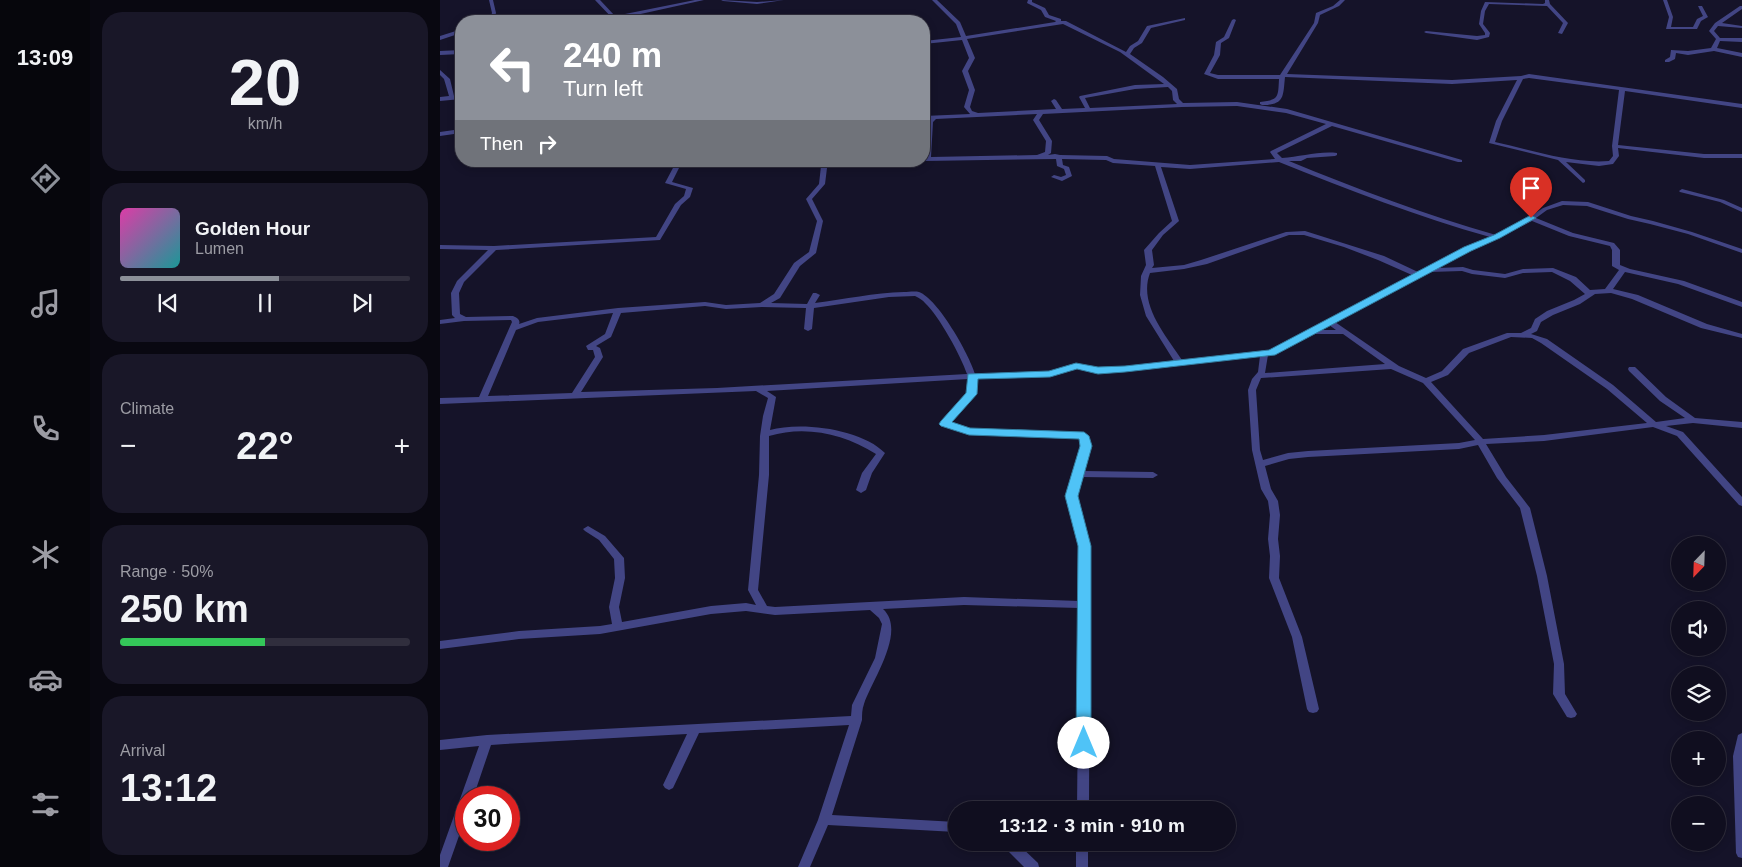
<!DOCTYPE html>
<html lang="en">
<head>
<meta charset="utf-8">
<style>
  body { margin:0; font-family:Helvetica,sans-serif; background:#191728; color:#f1f3f6; height:100vh; display:flex; flex-direction:column; font-size:19px; white-space:nowrap }
  * { box-sizing:border-box; margin:0 }
  p { font-size:16px; color:#9c9ca4 }
  .icon { flex:none; width:28px; height:28px; fill:none; stroke:currentColor; stroke-width:2; stroke-linecap:round; stroke-linejoin:round }
  .map { position:relative; flex:1; overflow:hidden }
  .sheet { display:flex; flex-direction:column; gap:12px; padding:12px; background:#090811; width:350px }
  .sheet>* { flex:none }
  .banner { position:absolute; left:15px; top:15px; width:475px; height:152px; border-radius:20px; box-shadow:0 2px 8px #0003,0 0 0 1px #302e3d; background:#8c9099; color:#fff; overflow:hidden }
  .needle { width:32px; rotate:203deg }
  .fabs { position:absolute; left:1231px; top:536px; display:grid; gap:10px }
  .fabs a { display:grid; place-items:center; width:55px; height:55px; border-radius:50%; background:#100e1f; box-shadow:0 2px 8px #0003,0 0 0 1px #302e3d; font-size:25px }
  .speed { position:absolute; left:15px; top:786px; display:flex; gap:10px; font-size:25px; font-weight:700; text-align:center }
  .speed>* { display:grid; place-content:center; width:65px; height:65px; border-radius:50%; background:#100e1f; box-shadow:0 2px 8px #0003,0 0 0 1px #302e3d; line-height:1 }
  .speed .limit { border:8px solid #d22; background:#fff; color:#111 }
  .pin { position:absolute; display:grid; place-items:center; width:42px; height:42px; color:#fff; margin:-51px -21px; border-radius:50% 50% 50% 0; rotate:-45deg; box-shadow:0 0 5px #0007 }
  .pin .icon { rotate:45deg }
  .me { position:absolute; width:55px; margin:-28px; rotate:0deg; stroke-linejoin:round; filter:drop-shadow(0 0 4px #0008) }
  .turn { display:flex; align-items:center; gap:18px; height:105px; padding:0 25px; font-size:22px }
  .turn .icon { width:65px; height:65px; stroke-width:2.5 }
  .turn b { display:block; font-size:35px; line-height:42px }
  .then { display:flex; align-items:center; height:48px; padding:0 25px; background:#0003; gap:10px; font-size:19px }
  .big { font-size:38px; font-weight:700; line-height:1.1 }
  .sheet .card { flex:1; display:flex; flex-direction:column; justify-content:center; gap:8px; min-width:0; padding:0 18px; border-radius:20px; background:#191728 }
  .sheet .dial { align-items:center; gap:0 }
  .dial b { font-size:65px; line-height:1 }
  .song { display:flex; align-items:center; gap:15px }
  .cover { width:60px; height:60px; border-radius:8px; background:linear-gradient(135deg,hsl(320 70% 55%),hsl(180 70% 35%)) }
  .played { height:5px; border-radius:2px; background:linear-gradient(90deg,#8c9099 55%,#302e3d 55%) }
  .keys { display:flex; justify-content:space-around; direction:ltr }
  .heat { display:flex; justify-content:space-between; align-items:center; font-size:28px; direction:ltr }
  .charge { height:8px; border-radius:4px; background:linear-gradient(90deg,#34c759 50%,#302e3d 0) }
  .trip { position:absolute; left:508px; top:801px; width:288px; height:50px; border-radius:25px; background:#100e1f; box-shadow:0 2px 8px #0003,0 0 0 1px #302e3d; font-weight:700; line-height:50px; text-align:center }
  main { display:flex; flex:1; min-height:0 }
  .tabs { display:flex; flex-direction:column; width:90px; justify-content:space-around; align-items:center; background:#06060c; color:#9c9ca4 }
  .tabs .icon { width:35px; height:35px }
  .tabs .current { color:#8c9099 }
  .tabs b { font-size:22px; color:#f1f3f6 }
  .map>svg:first-child { display:block }
  .lines { fill:none; stroke-linecap:round; stroke-linejoin:round }
  .minor { fill:#424584; fill-rule:evenodd }
  .route { fill:#4fc3f7; stroke:#337fa1 }
</style>
</head>
<body>
<main>
<nav class="tabs">
<b>13:09</b>
<svg class="icon current" aria-label="directions" viewBox="0 0 24 24"><path d="M12 3l9 9-9 9-9-9zM9 14v-3h6M13 9l2 2-2 2"/></svg>
<svg class="icon" aria-label="music" viewBox="0 0 24 24"><path d="M9 18V5l10-2v13"/><circle cx="6" cy="18" r="3"/><circle cx="16" cy="16" r="3"/></svg>
<svg class="icon" aria-label="phone" viewBox="0 0 24 24"><path d="M5 4h4l2 5-3 2q2 4 5 5l2-3 5 2v4C11 20 4 13 5 4z"/></svg>
<svg class="icon" aria-label="climate" viewBox="0 0 24 24"><path d="M12 3v18M4 7l16 10M4 17L20 7"/></svg>
<svg class="icon" aria-label="car" viewBox="0 0 24 24"><path d="M5 17H2v-5l4-1 3-4h7l3 4 3 1v5h-3M9 17h6M6 11h13"/><circle cx="7" cy="17" r="2"/><circle cx="17" cy="17" r="2"/></svg>
<svg class="icon" aria-label="filters" viewBox="0 0 24 24"><path d="M4 7h16M4 17h16"/><circle cx="9" cy="7" r="2"/><circle cx="15" cy="17" r="2"/></svg>
</nav>
<section class="sheet">
<div class="card dial"><b>20</b><p>km/h</p></div>
<div class="card">
<div class="song"><i class="cover"></i><div><b>Golden Hour</b><p>Lumen</p></div></div>
<div class="played"></div>
<div class="keys"><svg class="icon" aria-label="previous" viewBox="0 0 24 24"><path d="M18 5L8 12l10 7zM5 5v14"/></svg><svg class="icon" aria-label="pause" viewBox="0 0 24 24"><path d="M8 5v14M16 5v14"/></svg><svg class="icon" aria-label="next" viewBox="0 0 24 24"><path d="M6 5l10 7-10 7zM19 5v14"/></svg></div>
</div>
<div class="card"><p>Climate</p>
<div class="heat"><a>−</a><b class="big">22°</b><a>+</a></div>
</div>
<div class="card"><p>Range · 50%</p><b class="big">250 km</b><div class="charge"></div></div>
<div class="card"><p>Arrival</p><b class="big">13:12</b></div>
</section>
<div class="map">
<svg width="1302" height="867" viewBox="0 0 1302 867">
  <rect width="100%" height="100%" fill="#151329"/>
  <g class="lines">
    <!-- minor -->
    <g class="minor">
      <path d="M49,0h4l3,13 -3,8h-4l3,-8z"/>
      <path d="M155,0h5l15,16 80,-16h9l-86,19 1,2h-4z"/>
      <path d="M281,0l36,2 27,-2 -27,4 -34,-3z"/>
      <path d="M492,0h5l23,22 6,14 89,-14 1,-1 -11,-4 -4,-7 -14,-7 1,-3h4v2l13,6 4,7 12,4v2h5l60,31 4,-6 8,-5 9,-15 38,-8v2l-34,8 -9,15 -8,5 -4,6 33,23 14,12 2,10 4,4 54,-1 50,7 175,51v2h-4l-126,-36 -55,27 5,5c18,-1 36,-7 55,-5v2l-2,1 -28,2 -6,3h-12c68,28 137,54 207,74l26,-13 21,-14 19,-7 26,1 43,14 22,5 39,11 50,17v4l-54,-19 -38,-10 -22,-5 -41,-13 -24,-1 -16,5 -11,8 37,15 41,10 6,7v15l10,4 54,12 58,21v5l-64,-23 -53,-12 -12,17 25,6 69,29 35,10v4l-41,-10 -69,-29 -21,-6 -16,1 -15,10 -27,11 -12,7 -4,9 -6,3 16,5 66,46 43,37 29,-4 -25,-17 -31,-30 -1,-2 1,-2h6l31,30 29,21 47,4v6l-49,-5 -27,3 17,6 59,65v9l-3,-1 -62,-69 -24,-9 -109,14 -58,3 20,33 24,31 17,68 17,88 1,30 12,20 -2,3 -4,1 -4,-1 -14,-23 1,-30 -17,-88 -17,-68 -23,-30 -19,-33 -19,4 -151,8 -19,2 -24,7 6,23 7,12 2,14 -2,24 2,17 -1,22 23,59 17,72 -2,3 -4,1 -4,-1 -2,-3 -15,-72 -23,-59 1,-22 -2,-17 2,-24 -2,-14 -7,-12 -9,-39 -4,-60 4,-11 6,-7 2,-16 -76,9 -4,1 -3,-1 -52,6 -27,1 -21,-4 -27,8 -29,2h-45v16l-25,28 19,6 117,6 3,12 -7,25 70,1 5,3 -5,3 -72,-1 -5,19 14,50 -1,264h-12l2,-202 -115,-3 -81,4c24,22 -11,71 -19,95 -2,5 -2,11 -2,16l-30,95 124,7v10l-128,-7 -18,42h-12l20,-47 31,-95 -150,8 -26,55 -4,2 -4,-2 -2,-3 24,-51 -182,10 -14,1 -18,53h-7v18l-18,51h-8v-12l39,-109 -39,4v-10l47,-5 364,-19 1,-11 23,-47 7,-34 -3,-6 -9,-8 -95,5 -29,-4 -35,3 -111,20 -81,5 -79,10v-8l79,-10 81,-5 12,-2 -3,-17 6,-29 -1,-19 -15,-19 -14,-9 -2,-2 5,-3 17,10 19,22 1,20 -6,29 3,15 89,-16 35,-3 10,2 -8,-15 11,-115 1,-39 3,-20 5,-18 -12,-7 -316,13v-6l39,-1 33,-75 -1,-2 -47,1 -24,3v-4l15,-2 -3,-3 -1,-22 6,-12 31,-31 -48,-1v-4l54,1 162,-9 19,-33 9,-8 2,-7 -21,-6 9,-17h-157l-3,-2 3,-3h241l-8,5h-70l-8,16 21,6 -3,9 -9,8 -21,35 -164,10 -32,32 -5,11 1,21 6,3 47,-1c3,1 8,4 6,8l18,-6 81,-10 87,-6 21,3 34,-2 14,-9 20,-31 15,-11 8,-31 -11,-22 13,-15 2,-18 -46,-1 -5,-4 54,1 3,2 26,-3h41l-3,2 -54,3 -10,2 -2,16 -13,15 11,22 -7,32 -16,13 -20,32 -9,5 36,1 6,-11h3l4,2 -5,8c30,-4 59,-10 89,-11 4,0 11,-1 15,0 19,7 50,62 56,82h46l28,-2 28,-8 21,4 27,-1 49,-6 -28,-45 -6,-21 1,-19 5,-11 -2,-15 15,-17 13,-12 -17,-55 -42,-3 -7,-3 -44,-1 1,6 6,2 3,9 -10,5 -11,-4 3,-2 7,2 5,-2 -2,-6 -7,-3 -1,-7 -132,2 4,-41h-4v-4l46,-2 -6,-7 5,-17 -7,-19 7,-13 -7,-18 -38,4v-3l37,-4 -5,-13zM623,24l57,28 44,32 -29,1 -55,11 -1,1 6,11 -23,1 -6,-9 -2,-1 -3,2 5,8 -78,4 -6,-2 -2,-4 5,-17 -7,-19 7,-13 -8,-19zM728,87l4,4 1,9 4,4 -87,4 -5,-10 50,-9zM797,106l49,7 40,11 -55,27 -1,1 5,7 -85,6 -76,-6 -7,-3 -47,-1 -5,-1 -7,1 3,-2 1,-12 -13,-21 4,-6 139,-7zM597,114l-4,6 13,21 -1,11 -8,3 -106,2 2,-35 3,-3zM839,162c70,28 139,55 211,75l-24,11 -48,24 -34,-16 -79,-25 -19,1 -85,28 -17,5 -32,3 2,-3 -2,-15 11,-15 16,-14 -18,-54 29,2zM1092,221l37,15 41,10 2,4v16l7,4 -14,19 -15,1 -14,-13 -23,-9 -30,1 -18,5 -32,-4 -10,-3 -25,1 32,-18 29,-12zM849,235h15l40,12 34,13 34,15 -143,75 -87,10c-16,-24 -44,-56 -32,-87l34,-4 23,-5zM1022,271l10,3 33,4 18,-5 29,-1 18,9 15,13 -11,6 -27,11 -12,8 -4,9 -10,5h-14l-44,16 -21,22 -16,7 -27,-12 -64,-44 95,-50zM475,296c4,2 8,4 10,7 14,13 36,53 42,71l-250,14 -136,4 22,-35 -3,-9 -4,-2 15,-9 10,-24 84,-7 21,3 36,-2 44,1 -2,21 4,2 4,-2 2,-21 75,-11zM173,313l-8,21 -19,12 2,4h5l2,7 -23,36 -84,3 28,-66 22,-8zM889,325l7,5h-16zM871,334h32l42,30 -120,9 3,-18 6,-1zM1071,337l21,1 9,5 66,46 40,34 -103,12 -61,4 -52,-57 17,-7 21,-22zM951,369l32,14 52,57 -16,3 -151,8 -20,2 -25,7 -3,-10 -4,-60 5,-12zM528,379v15l-26,27 -1,2 1,2 27,9 111,4 2,8 -16,50 14,50 -1,55 -115,-4 -189,10 -8,-1 -9,-16 11,-115v-39c37,-11 75,-2 107,18l-14,19 -6,17 5,3 5,-3 6,-17 13,-20c-23,-24 -84,-32 -115,-23l6,-33 -9,-6z"/>
      <path d="M900,0h5l-6,6 -19,9 -2,8 -31,51 165,6 69,-4 8,-2 213,30v4l-117,-17 -7,54 86,9h38v4h-38l-86,-10 1,8 -6,8 -14,2 -33,-4 19,18v2l-2,1 -25,-23 -69,-17 7,-22 21,-41 -65,4 -167,-7c-2,19 0,28 -23,28l-2,-1v-2c19,-2 18,-5 19,-23h-61l-14,-5 10,-19 2,-13 8,-5 8,-17 2,-1 2,1 -7,18 -8,5 -1,12 -10,18 8,2h62l34,-52 2,-10 17,-7zM1089,78l90,12 -7,56 1,10 -4,5c-36,3 -78,-11 -114,-19l7,-21 21,-42z"/>
      <path d="M1105,0h4l1,4 18,19 -6,11 -4,-1 5,-10 -16,-17 -58,-2 -4,7 -2,13 7,9 -1,4 -12,3 -51,-7 -2,-1 2,-1 51,5 8,-1v-2l-6,-9 2,-13 4,-9 58,2 2,-1z"/>
      <path d="M1223,0h4l6,17 -2,10h22l4,-8 6,-3 -5,-10h4l6,11 -7,4 -4,8h-31l3,-12z"/>
      <path d="M1300,6h2v3l-20,14 20,3v2l-24,-2 -4,5 6,7h22v4l-22,-1 -3,7 25,5v4l-28,-6 -26,4 -12,-2 -1,6 -6,3h-4v-2l5,-3 1,-7 17,1 23,-3 5,-9 -7,-8 6,-8z"/>
      <path d="M19,30h2v3l-21,7v-4z"/>
      <path d="M21,50v4l-21,1v-4z"/>
      <path d="M0,70l10,9 4,17 7,-1v4l-21,2v-4l9,-1 -5,-17 -4,-4z"/>
      <path d="M21,129v4l-21,3v-4z"/>
      <path d="M1242,189l42,11 18,8v4l-22,-10 -40,-10 -1,-1z"/>
      <path d="M1302,733v125l-4,-1 -2,-4 -3,-97 5,-21z"/>
      <path d="M561,842h15l22,21 1,4h-15l-21,-21z"/>
      <rect x="636" y="842" width="12" height="25"/>
    </g>
  </g>
  <!-- route -->
  <path class="route" d="M1091,215l5,3 -2,1 -34,19 -29,13 -196,104 -150,17 -27,2 -21,-5 -27,8 -72,2 -1,15 -25,28 18,6 114,4 5,4 3,10 -14,50 13,50v197l-2,4 -5,2 -6,-2 -2,-4 2,-197 -13,-50 15,-50 -1,-7 -110,-4 -28,-9 -2,-2 2,-3 25,-28 2,-19 81,-3 27,-8 22,4 27,-1 144,-16 195,-103 30,-12z"/>
</svg>
<div class="fabs">
<a><svg class="needle" viewBox="-14 -14 28 28"><path d="M0-13l5 13h-10z" fill="#e53935"/><path d="M0 13l5-13h-10z" fill="#9c9ca4"/></svg></a>
<a><svg class="icon" aria-label="sound" viewBox="0 0 24 24"><path d="M4 9h4l5-4v14l-5-4H4zM17 9q2 3 0 6"/></svg></a>
<a><svg class="icon" aria-label="layers" viewBox="0 0 24 24"><path d="M12 4l9 5-9 5-9-5zM3 14l9 5 9-5"/></svg></a>
<a>+</a>
<a>−</a>
</div>
<div class="speed"><div class="limit">30</div></div>
<div class="pin" style="left:1091px;top:218px;background:#d93025"><svg class="icon" aria-label="arrive" viewBox="0 0 24 24"><path d="M6 21V4h12l-3 4 3 4H6"/></svg></div>
<svg class="me" style="left:644px;top:743px" viewBox="-20 -20 40 40"><circle r="19" fill="#fff"/><path d="M0-13L10 11 0 6-10 11z" fill="#4fc3f7"/></svg>
<div class="trip">13:12 · 3 min · 910 m</div>
<div class="banner">
<div class="turn"><svg class="icon" aria-label="left" viewBox="0 0 24 24"><path d="M17 20v-9H6M10 6l-5 5 5 5"/></svg><div><b>240 m</b>Turn left</div></div>
<div class="then">Then<svg class="icon" aria-label="right" viewBox="0 0 24 24"><path d="M7 20v-9h11M14 6l5 5-5 5"/></svg></div>
</div>
</div>
</main>
</body>
</html>
